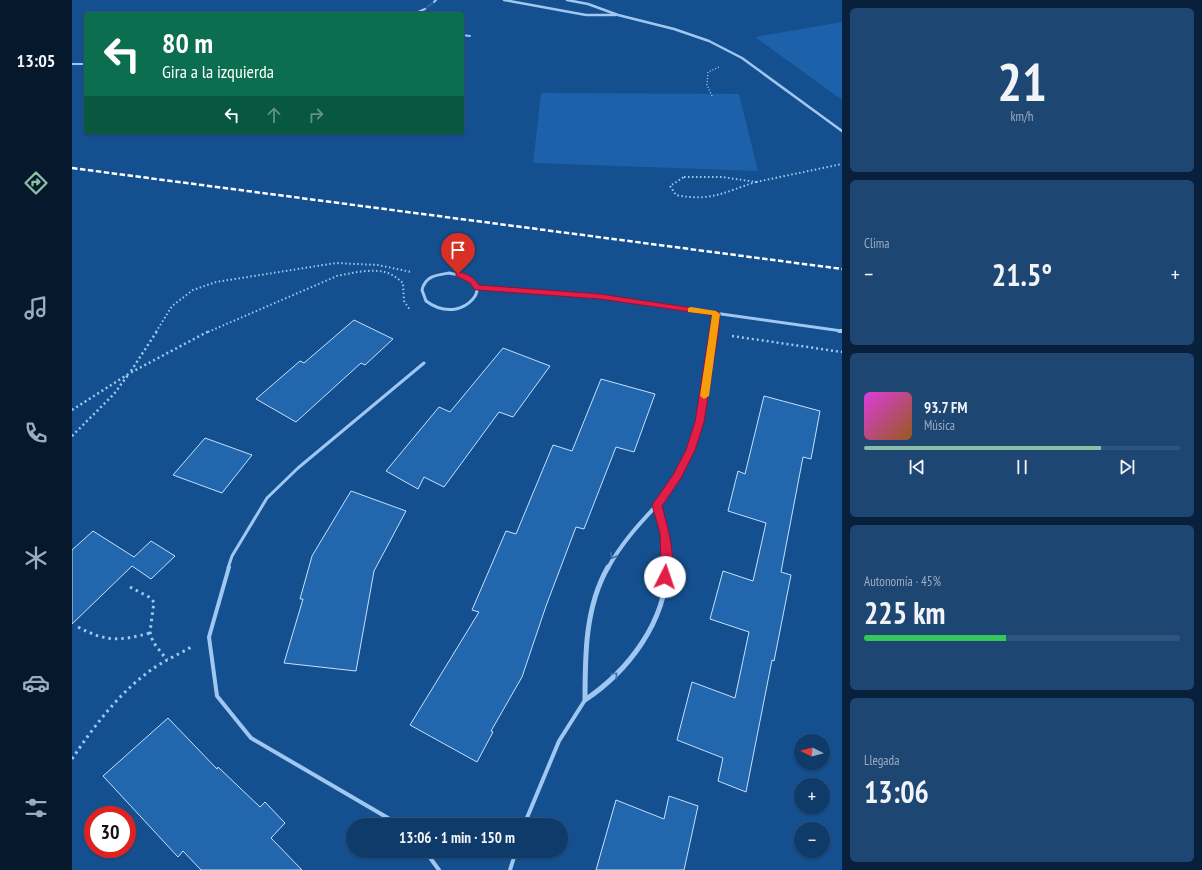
<!DOCTYPE html>
<html lang="es">
<head>
<meta charset="utf-8">
<style>
  body { margin:0; font-family:"PT Sans Narrow",sans-serif; background:#1d4673; color:#f1f3f6; height:100vh; display:flex; flex-direction:column; font-size:15px; white-space:nowrap }
  * { box-sizing:border-box; margin:0 }
  p { font-size:13px; color:#9badc1 }
  .icon { flex:none; width:22px; height:22px; fill:none; stroke:currentColor; stroke-width:2; stroke-linecap:round; stroke-linejoin:round }
  .map { position:relative; flex:1; overflow:hidden }
  .side { display:flex; flex-direction:column; gap:8px; padding:8px; background:#08203b; width:360px }
  .side>* { flex:none }
  .banner { position:absolute; left:12px; top:12px; width:380px; height:122px; border-radius:4px; box-shadow:0 1px 3px #0004,0 0 0 1px #2f557e; background:#0b6e4f; color:#fff; overflow:hidden }
  .needle { width:26px; rotate:276deg }
  .controls { position:absolute; left:722px; top:734px; display:grid; gap:8px }
  .controls a { display:grid; place-items:center; width:36px; height:36px; border-radius:50%; background:#0f3b6b; box-shadow:0 1px 3px #0004,0 0 0 1px #2f557e; font-size:20px }
  .speed { position:absolute; left:12px; top:806px; display:flex; gap:8px; font-size:20px; font-weight:700; text-align:center }
  .speed>* { display:grid; place-content:center; width:52px; height:52px; border-radius:50%; background:#0f3b6b; box-shadow:0 1px 3px #0004,0 0 0 1px #2f557e; line-height:1 }
  .speed .limit { border:6px solid #d22; background:#fff; color:#111 }
  .pin { position:absolute; display:grid; place-items:center; width:34px; height:34px; color:#fff; margin:-41px -17px; border-radius:50% 50% 50% 0; rotate:-45deg; box-shadow:0 0 4px #0007 }
  .pin .icon { rotate:45deg }
  .me { position:absolute; width:44px; margin:-22px; rotate:4deg; stroke-linejoin:round; filter:drop-shadow(0 0 3px #0008) }
  .turn { display:flex; align-items:center; gap:14px; height:84px; padding:0 12px; font-size:18px }
  .turn .icon { width:52px; height:52px; stroke-width:2.5 }
  .turn b { display:block; font-size:28px; line-height:34px }
  .lanes { display:flex; align-items:center; height:38px; padding:0 12px; background:#0003; justify-content:center; gap:20px; direction:ltr }
  .lanes .off { opacity:.35 }
  .big { font-size:30px; font-weight:700; line-height:1.1 }
  .side .card { flex:1; display:flex; flex-direction:column; justify-content:center; gap:6px; min-width:0; padding:0 14px; border-radius:6px; background:#1d4673 }
  .side .dial { align-items:center; gap:0 }
  .dial b { font-size:52px; line-height:1 }
  .song { display:flex; align-items:center; gap:12px }
  .cover { width:48px; height:48px; border-radius:6px; background:linear-gradient(135deg,hsl(300 70% 55%),hsl(30 70% 35%)) }
  .played { height:4px; border-radius:2px; background:linear-gradient(90deg,#8abfa5 75%,#2f557e 75%) }
  .keys { display:flex; justify-content:space-around; direction:ltr }
  .heat { display:flex; justify-content:space-between; align-items:center; font-size:22px; direction:ltr }
  .charge { height:6px; border-radius:3px; background:linear-gradient(90deg,#34c759 45%,#2f557e 0) }
  .trip { position:absolute; left:274px; top:818px; width:222px; height:40px; border-radius:20px; background:#0f3b6b; box-shadow:0 1px 3px #0004,0 0 0 1px #2f557e; font-weight:700; line-height:40px; text-align:center }
  main { display:flex; flex:1; min-height:0 }
  .tabs { display:flex; flex-direction:column; width:72px; justify-content:space-around; align-items:center; background:#06182b; color:#9badc1 }
  .tabs .icon { width:28px; height:28px }
  .tabs .active { color:#8abfa5 }
  .tabs b { font-size:18px; color:#f1f3f6 }
  .map>svg:first-child { display:block }
  .green { fill:#1c61a9 }
  .building { fill:#2266ae; stroke:#c6e1fc }
  .lines { fill:none; stroke-linecap:round; stroke-linejoin:round }
  .minor-tunnel { stroke:#3769a0; stroke-width:2.5; stroke-dasharray:2.5 1; stroke-linecap:butt }
  .path-far3 { stroke:#9fc7f1; stroke-width:1.5; stroke-dasharray:1 2; stroke-linecap:butt }
  .path-far2 { stroke:#9fc7f1; stroke-width:2; stroke-dasharray:1.5 2.5; stroke-linecap:butt }
  .path-far1 { stroke:#9fc7f1; stroke-width:2.5; stroke-dasharray:2 3; stroke-linecap:butt }
  .path { stroke:#9fc7f1; stroke-width:3; stroke-dasharray:2.5 4; stroke-linecap:butt }
  .service-far2 { stroke:#9fc7f1; stroke-width:2 }
  .service-far1 { stroke:#9fc7f1; stroke-width:3 }
  .service { stroke:#9fc7f1; stroke-width:4 }
  .minor-far3 { stroke:#9fc7f1; stroke-width:2.5 }
  .minor-far2 { stroke:#9fc7f1; stroke-width:3 }
  .minor-far1 { stroke:#9fc7f1; stroke-width:4 }
  .minor { stroke:#9fc7f1; stroke-width:5 }
  .rail { stroke:#fff; stroke-width:2.5; stroke-dasharray:5.5 2.5; stroke-linecap:butt }
  .oneway { stroke:#3e73ac }
  .route { fill:#e11d48; stroke:#92132f }
  .slow { fill:#f59e0b }
</style>
</head>
<body>
<main>
<nav class="tabs">
<b>13:05</b>
<svg class="icon active" aria-label="directions" viewBox="0 0 24 24"><path d="M12 3l9 9-9 9-9-9zM9 14v-3h6M13 9l2 2-2 2"/></svg>
<svg class="icon" aria-label="music" viewBox="0 0 24 24"><path d="M9 18V5l10-2v13"/><circle cx="6" cy="18" r="3"/><circle cx="16" cy="16" r="3"/></svg>
<svg class="icon" aria-label="phone" viewBox="0 0 24 24"><path d="M5 4h4l2 5-3 2q2 4 5 5l2-3 5 2v4C11 20 4 13 5 4z"/></svg>
<svg class="icon" aria-label="climate" viewBox="0 0 24 24"><path d="M12 3v18M4 7l16 10M4 17L20 7"/></svg>
<svg class="icon" aria-label="car" viewBox="0 0 24 24"><path d="M5 17H2v-5l4-1 3-4h7l3 4 3 1v5h-3M9 17h6M6 11h13"/><circle cx="7" cy="17" r="2"/><circle cx="17" cy="17" r="2"/></svg>
<svg class="icon" aria-label="filters" viewBox="0 0 24 24"><path d="M4 7h16M4 17h16"/><circle cx="9" cy="7" r="2"/><circle cx="15" cy="17" r="2"/></svg>
</nav>
<div class="map">
<svg width="770" height="870" viewBox="0 0 770 870">
  <rect width="100%" height="100%" fill="#144f8f"/>
  <!-- green -->
  <g class="green">
    <path d="M770,22v78l-87,-63z"/>
    <path d="M469,93l198,1 19,77 -225,-8z"/>
  </g>
  <!-- building -->
  <g class="building">
    <path d="M282,320l39,19 -28,26 -4,-2 -65,59 -40,-23 44,-38 4,2z"/>
    <path d="M431,348l47,18 -37,51 -14,-5 -55,75 -20,-10 -6,12 -32,-18 53,-64 11,5z"/>
    <path d="M529,379l54,15 -21,58 -18,-5 -32,82 -8,-2 -30,79 -24,71 -31,54 2,1 -16,30 -67,-37 69,-113 -7,-2 34,-79 10,3 37,-89 19,6z"/>
    <path d="M692,396l56,15 -9,48 -8,-2 -22,115 10,3 -17,86 -2,-1 -26,132 -28,-11 5,-23 -46,-18 15,-58 43,16 14,-66 -39,-13 13,-48 30,10 13,-58 -38,-12 10,-40 7,3z"/>
    <path d="M133,438l47,17 -30,38 -49,-18z"/>
    <path d="M279,491l55,20 -32,60 -18,100 -72,-8 19,-64h-3l12,-43z"/>
    <path d="M21,531l41,26 17,-16 24,15 -24,23 -19,-13 -60,58v-74z"/>
    <path d="M96,718l49,51 1,-2 42,40 5,-5 20,21 -14,15 31,32h-101l-18,-19 -5,6 -75,-81z"/>
    <path d="M597,796l29,10 -14,64h-88l20,-70 48,19z"/>
  </g>
  <g class="lines">
    <!-- minor-tunnel -->
    <path class="minor-tunnel" d="M353,9l9,-7"/>
    <!-- path-far3 -->
    <path class="path-far3" d="M640,96l-5,-11 1,-13 11,-5"/>
    <!-- path-far2 -->
    <g class="path-far2">
      <path d="M612,177h38l34,5c-32,10 -45,20 -80,13l-6,-9z"/>
      <path d="M684,182h2"/>
      <path d="M684,182l86,-18"/>
      <path d="M84,332l16,-26 21,-16 23,-8 120,-19 42,2 33,7"/>
      <path d="M136,332l129,-56c14,-3 40,-9 53,-2 5,2 9,6 13,9l1,18 6,9"/>
    </g>
    <!-- path-far1 -->
    <g class="path-far1">
      <path d="M660,336l110,16"/>
      <path d="M59,371l26,-40"/>
      <path d="M0,410l58,-37 79,-42"/>
      <path d="M0,436l42,-42 14,-19"/>
    </g>
    <!-- path -->
    <g class="path">
      <path d="M58,587l19,10 5,5 -4,30 3,10 14,18"/>
      <path d="M6,627c28,15 42,14 72,6"/>
      <path d="M0,759c22,-33 47,-66 79,-89 12,-9 27,-15 40,-23"/>
    </g>
    <!-- service-far2 -->
    <g class="service-far2">
      <path d="M362,2l2,-2"/>
      <path d="M341,14l12,-5"/>
      <path d="M390,35l8,1"/>
      <path d="M0,64h14"/>
    </g>
    <!-- service-far1 -->
    <g class="service-far1">
      <path d="M585,505c25,-37 42,-65 47,-110"/>
      <path d="M156,568l4,-12 35,-58 31,-30 126,-105"/>
    </g>
    <!-- service -->
    <g class="service">
      <path d="M157,567l-20,70 8,59 34,42 149,87"/>
      <path d="M452,825l35,-84 26,-41"/>
      <path d="M353,851l14,19"/>
      <path d="M438,870l6,-19"/>
    </g>
    <!-- minor-far3 -->
    <g class="minor-far3">
      <path d="M432,0l82,15h29"/>
      <path d="M495,0l21,4 30,11 56,14 35,12 33,17 100,73"/>
    </g>
    <!-- minor-far2 -->
    <g class="minor-far2">
      <path d="M377,273c8,2 20,3 26,10 8,12 -9,24 -19,26 -11,2 -22,-2 -30,-8l-4,-11c3,-14 15,-15 27,-17z"/>
      <path d="M405,287l123,10 242,34"/>
      <path d="M642,332l2,-19"/>
    </g>
    <!-- minor-far1 -->
    <g class="minor-far1">
      <path d="M767,331h3"/>
      <path d="M632,395l10,-64"/>
      <path d="M536,568c13,-24 30,-43 49,-63 5,22 10,41 10,63"/>
    </g>
    <!-- minor -->
    <path class="minor" d="M536,567c-23,40 -23,89 -23,133 43,-29 81,-78 82,-133"/>
    <!-- rail -->
    <path class="rail" d="M0,168l770,101"/>
  </g>
  <!-- one-way arrows -->
  <defs><path id="oneway-chevron" d="M-2-3.5L2.5 0L-2 3.5" fill="none" stroke-width="1.6" stroke-linecap="round" stroke-linejoin="round"/></defs>
  <g class="oneway">
    <use href="#oneway-chevron" transform="translate(541 556) rotate(120)"/>
    <use href="#oneway-chevron" transform="translate(543 675) rotate(-46)"/>
  </g>
  <!-- route -->
  <path class="route" d="M384,272c8,-1 19,6 23,13l121,9 119,18 1,2 -2,20 -14,88 -9,28 -14,28 -19,28c5,19 16,54 7,74l-4,1 -4,-1 -1,-3 1,-15 -1,-29 -8,-28 21,-30 13,-25 9,-28 17,-107 -112,-16 -123,-9 -3,-1 -4,-6 -14,-7z"/>
  <!-- slow -->
  <path class="slow" d="M619,307l25,4 4,3 -11,82 -5,3 -4,-3 12,-81 -24,-3v-4z"/>
</svg>
<div class="controls">
<a><svg class="needle" viewBox="-14 -14 28 28"><path d="M0-13l5 13h-10z" fill="#e53935"/><path d="M0 13l5-13h-10z" fill="#9badc1"/></svg></a>
<a>+</a>
<a>−</a>
</div>
<div class="speed"><div class="limit">30</div></div>
<div class="pin" style="left:386px;top:274px;background:#d93025"><svg class="icon" aria-label="arrive" viewBox="0 0 24 24"><path d="M6 21V4h12l-3 4 3 4H6"/></svg></div>
<svg class="me" style="left:593px;top:577px" viewBox="-20 -20 40 40"><circle r="19" fill="#fff"/><path d="M0-13L10 11 0 6-10 11z" fill="#e11d48"/></svg>
<div class="trip">13:06 · 1 min · 150 m</div>
<div class="banner">
<div class="turn"><svg class="icon" aria-label="left" viewBox="0 0 24 24"><path d="M17 20v-9H6M10 6l-5 5 5 5"/></svg><div><b>80 m</b>Gira a la izquierda</div></div>
<div class="lanes"><svg class="icon" aria-label="left" viewBox="0 0 24 24"><path d="M17 20v-9H6M10 6l-5 5 5 5"/></svg><svg class="icon off" aria-label="ahead" viewBox="0 0 24 24"><path d="M12 20V5M6 11l6-6 6 6"/></svg><svg class="icon off" aria-label="right" viewBox="0 0 24 24"><path d="M7 20v-9h11M14 6l5 5-5 5"/></svg></div>
</div>
</div>
<section class="side">
<div class="card dial"><b>21</b><p>km/h</p></div>
<div class="card"><p>Clima</p>
<div class="heat"><a>−</a><b class="big">21.5°</b><a>+</a></div>
</div>
<div class="card">
<div class="song"><i class="cover"></i><div><b>93.7 FM</b><p>Música</p></div></div>
<div class="played"></div>
<div class="keys"><svg class="icon" aria-label="previous" viewBox="0 0 24 24"><path d="M18 5L8 12l10 7zM5 5v14"/></svg><svg class="icon" aria-label="pause" viewBox="0 0 24 24"><path d="M8 5v14M16 5v14"/></svg><svg class="icon" aria-label="next" viewBox="0 0 24 24"><path d="M6 5l10 7-10 7zM19 5v14"/></svg></div>
</div>
<div class="card"><p>Autonomía · 45%</p><b class="big">225 km</b><div class="charge"></div></div>
<div class="card"><p>Llegada</p><b class="big">13:06</b></div>
</section>
</main>
</body>
</html>
